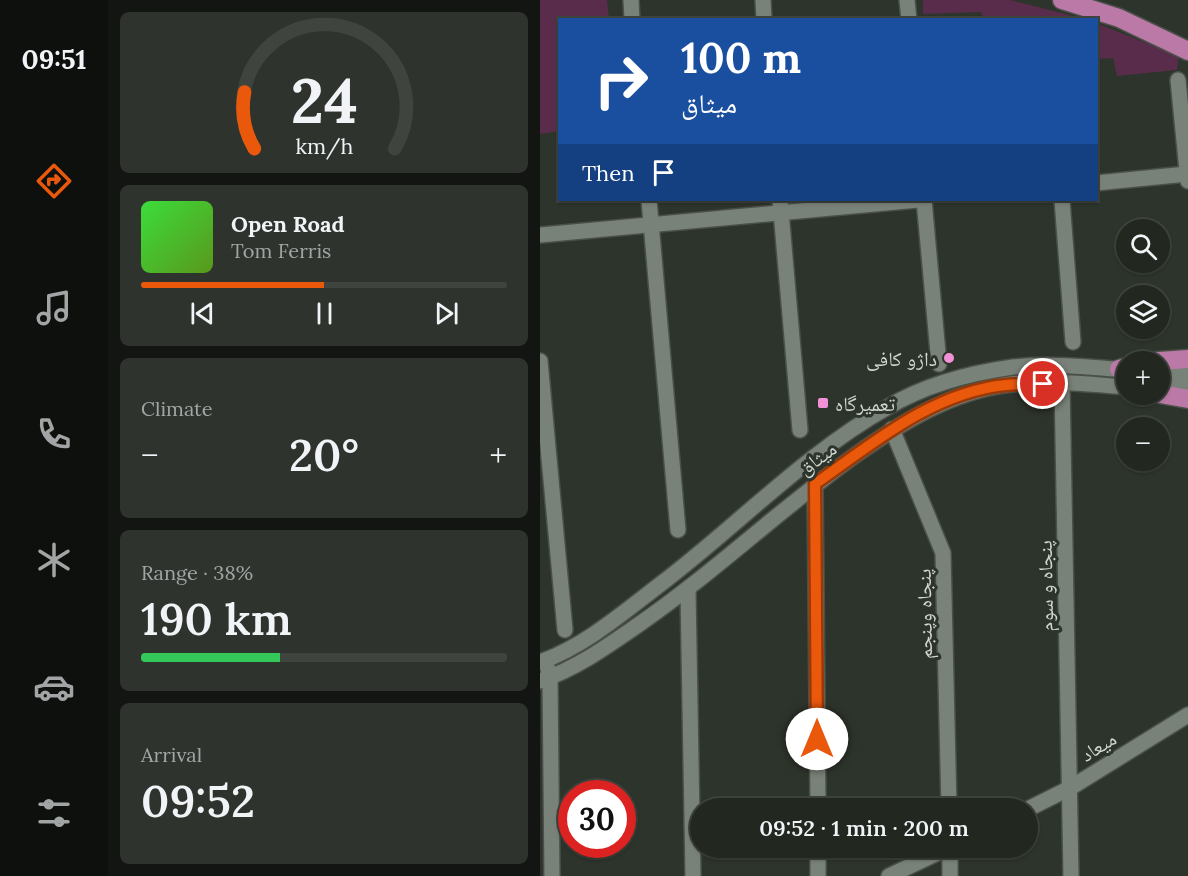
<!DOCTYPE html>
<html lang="en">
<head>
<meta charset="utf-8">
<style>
  body { margin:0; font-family:Lora,"Noto Naskh Arabic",serif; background:#2e332d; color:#f1f3f6; height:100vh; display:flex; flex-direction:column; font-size:22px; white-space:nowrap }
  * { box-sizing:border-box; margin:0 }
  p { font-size:20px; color:#a2a5a5 }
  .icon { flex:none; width:33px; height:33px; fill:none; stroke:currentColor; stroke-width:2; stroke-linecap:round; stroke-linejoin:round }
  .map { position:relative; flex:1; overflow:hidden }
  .sheet { display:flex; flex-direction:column; gap:12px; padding:12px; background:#131512; width:432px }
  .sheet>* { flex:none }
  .guide { position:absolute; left:18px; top:18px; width:540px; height:183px; border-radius:0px; box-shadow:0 2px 4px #0004,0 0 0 2px #3f443e; background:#1a4fa0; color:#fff; overflow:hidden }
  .tools { position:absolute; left:576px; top:219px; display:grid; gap:12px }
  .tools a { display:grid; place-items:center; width:54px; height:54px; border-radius:50%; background:#222720; box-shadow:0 2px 4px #0004,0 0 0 2px #3f443e; font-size:30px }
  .speed { position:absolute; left:18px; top:780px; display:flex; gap:12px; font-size:30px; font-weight:700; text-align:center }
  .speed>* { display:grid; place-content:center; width:78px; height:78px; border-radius:50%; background:#222720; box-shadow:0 2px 4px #0004,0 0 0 2px #3f443e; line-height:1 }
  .speed .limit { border:9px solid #d22; background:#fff; color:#111 }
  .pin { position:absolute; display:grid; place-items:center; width:51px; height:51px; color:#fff; margin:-26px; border:3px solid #fff; border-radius:50%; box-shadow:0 2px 6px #0007 }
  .me { position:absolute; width:66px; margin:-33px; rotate:0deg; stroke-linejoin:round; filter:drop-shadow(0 0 4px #0008) }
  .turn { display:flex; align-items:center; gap:21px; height:126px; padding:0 24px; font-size:27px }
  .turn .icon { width:78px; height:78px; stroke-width:2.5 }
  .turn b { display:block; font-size:42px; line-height:51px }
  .then { display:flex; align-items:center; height:57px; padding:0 24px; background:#0003; gap:12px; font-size:22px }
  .big { font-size:45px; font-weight:600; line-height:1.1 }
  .sheet .tile { flex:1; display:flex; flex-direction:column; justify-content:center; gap:9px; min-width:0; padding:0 21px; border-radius:9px; background:#2e332d }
  .sheet .dial { align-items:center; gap:0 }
  .dial svg { height:156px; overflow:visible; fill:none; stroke:#3f443e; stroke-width:7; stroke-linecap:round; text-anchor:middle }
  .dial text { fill:#f1f3f6; stroke:none }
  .song { display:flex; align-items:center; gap:18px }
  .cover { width:72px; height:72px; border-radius:9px; background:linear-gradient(135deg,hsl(120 70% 55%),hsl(90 70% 35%)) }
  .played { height:6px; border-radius:3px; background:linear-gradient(90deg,#ea580c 50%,#3f443e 50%) }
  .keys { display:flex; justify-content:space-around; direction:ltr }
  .heat { display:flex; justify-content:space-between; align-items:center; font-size:33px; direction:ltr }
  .charge { height:9px; border-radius:4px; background:linear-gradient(90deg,#34c759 38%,#3f443e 0) }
  .trip { position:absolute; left:150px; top:798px; width:348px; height:60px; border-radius:30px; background:#222720; box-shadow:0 2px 4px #0004,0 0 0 2px #3f443e; font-weight:600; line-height:60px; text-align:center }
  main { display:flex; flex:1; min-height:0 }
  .tabs { display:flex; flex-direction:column; width:108px; justify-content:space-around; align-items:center; background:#0e100d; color:#a2a5a5 }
  .tabs .icon { width:42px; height:42px }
  .tabs .selected { color:#ea580c }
  .tabs b { font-size:27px; color:#f1f3f6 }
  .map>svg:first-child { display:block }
  .green { fill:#592c4c }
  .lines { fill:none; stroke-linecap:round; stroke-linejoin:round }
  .minor-casing { stroke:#4a5049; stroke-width:18 }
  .highway-casing { stroke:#4a5049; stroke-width:21 }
  .minor { stroke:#798278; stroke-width:15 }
  .highway { stroke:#bb79a7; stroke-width:18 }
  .route-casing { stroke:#983908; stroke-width:15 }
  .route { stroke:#ea580c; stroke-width:10 }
  .poi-dot { fill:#f391d6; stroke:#2d342b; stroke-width:2 }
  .labels { text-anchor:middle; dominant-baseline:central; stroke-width:6; stroke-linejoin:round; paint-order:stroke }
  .poi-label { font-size:20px; fill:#d1d6d0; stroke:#2d342b; text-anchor:end }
  .street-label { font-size:20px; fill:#d1d6d0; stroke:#2d342b }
</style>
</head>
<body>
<main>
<nav class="tabs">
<b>09:51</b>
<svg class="icon selected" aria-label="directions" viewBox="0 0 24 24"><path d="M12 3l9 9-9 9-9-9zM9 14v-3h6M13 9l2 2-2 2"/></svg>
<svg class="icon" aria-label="music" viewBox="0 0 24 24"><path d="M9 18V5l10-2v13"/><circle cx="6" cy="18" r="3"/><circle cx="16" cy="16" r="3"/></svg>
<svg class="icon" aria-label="phone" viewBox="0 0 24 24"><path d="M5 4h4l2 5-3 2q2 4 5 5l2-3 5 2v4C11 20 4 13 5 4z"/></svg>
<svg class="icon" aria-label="climate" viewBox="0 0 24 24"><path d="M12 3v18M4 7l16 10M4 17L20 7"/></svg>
<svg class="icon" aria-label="car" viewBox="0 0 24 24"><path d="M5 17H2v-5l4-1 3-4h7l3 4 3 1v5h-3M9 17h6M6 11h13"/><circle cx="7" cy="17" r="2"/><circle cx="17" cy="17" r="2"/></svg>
<svg class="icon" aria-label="filters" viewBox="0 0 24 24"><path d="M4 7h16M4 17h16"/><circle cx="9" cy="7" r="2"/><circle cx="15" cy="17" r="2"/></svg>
</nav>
<section class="sheet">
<div class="tile dial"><svg viewBox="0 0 100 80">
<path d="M14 69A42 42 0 1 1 86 69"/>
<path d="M14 69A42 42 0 0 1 9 40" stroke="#ea580c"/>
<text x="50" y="56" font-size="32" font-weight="700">24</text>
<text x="50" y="72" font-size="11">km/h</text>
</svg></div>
<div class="tile">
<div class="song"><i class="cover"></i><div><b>Open Road</b><p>Tom Ferris</p></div></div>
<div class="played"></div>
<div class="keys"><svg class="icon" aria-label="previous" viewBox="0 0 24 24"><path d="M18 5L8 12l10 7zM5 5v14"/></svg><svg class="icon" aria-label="pause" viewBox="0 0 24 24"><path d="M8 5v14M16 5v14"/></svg><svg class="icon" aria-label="next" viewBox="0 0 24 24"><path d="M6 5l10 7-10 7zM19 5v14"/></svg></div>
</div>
<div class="tile"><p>Climate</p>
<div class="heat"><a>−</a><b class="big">20°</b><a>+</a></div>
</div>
<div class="tile"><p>Range · 38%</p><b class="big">190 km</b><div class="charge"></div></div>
<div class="tile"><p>Arrival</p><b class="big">09:52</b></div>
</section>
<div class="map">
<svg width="648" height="876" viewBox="0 0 648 876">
  <rect width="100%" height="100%" fill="#2d342b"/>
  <!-- green -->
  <g class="green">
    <path d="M0,0h67l2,19 -49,1 -1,111 -19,3z"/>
    <path d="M383,0h87l75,19h-102l-2,-7 -58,2z"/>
    <path d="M556,23l83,33 -2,14 -60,6 -4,-18 -16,1z"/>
  </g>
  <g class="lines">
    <!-- minor casing -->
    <g class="minor-casing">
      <g id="minor">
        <path d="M91,0l1,20"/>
        <path d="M223,0l1,20"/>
        <path d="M367,0l2,20"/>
        <path d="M638,80l10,101"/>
        <path d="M556,183l91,-9"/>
        <path d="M109,200l29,330"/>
        <path d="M240,200l20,230"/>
        <path d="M384,200l15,164"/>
        <path d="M522,200l11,142"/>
        <path d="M0,235l378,-35"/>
        <path d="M0,361l25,269"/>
        <path d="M620,372l28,-1"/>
        <path d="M522,383l9,493"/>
        <path d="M620,386l28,-1"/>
        <path d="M352,429l51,124 6,255"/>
        <path d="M275,484l3,324"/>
        <path d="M148,591l5,285"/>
        <path d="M0,662c45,-16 84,-50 122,-79 75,-57 144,-130 226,-176 37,-22 82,-34 125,-40 36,-4 77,0 113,3"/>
        <path d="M8,669l2,8 2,199"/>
        <path d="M0,681c37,-13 66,-34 98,-56 77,-53 143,-117 219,-171 44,-31 92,-61 147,-69 40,-6 82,-1 122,2"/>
        <path d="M488,809l42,-21 118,-73"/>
        <path d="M278,848v28"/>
        <path d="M349,876l59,-28"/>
        <path d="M410,876v-28"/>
      </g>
    </g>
    <!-- highway casing -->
    <g class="highway-casing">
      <g id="highway">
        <path d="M522,0l57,18 69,33"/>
        <path d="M605,362l43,-3"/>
        <path d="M579,369l7,-2"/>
        <path d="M620,394l28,5"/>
      </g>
    </g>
    <!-- minor -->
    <use href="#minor" class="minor"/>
    <!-- highway -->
    <use href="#highway" class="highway"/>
  </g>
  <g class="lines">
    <!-- route casing -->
    <g class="route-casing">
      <path id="route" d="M277,739l-2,-255c57,-40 118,-92 191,-99 12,-1 25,-1 37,-1"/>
    </g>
    <!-- route -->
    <use href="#route" class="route"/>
  </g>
  <!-- markers -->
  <g class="poi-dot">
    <circle cx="409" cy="358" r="6"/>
    <rect x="277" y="397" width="12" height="12" rx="3"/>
  </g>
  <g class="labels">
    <!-- poi labels -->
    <g class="poi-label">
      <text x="397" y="358">داژو کافی</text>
      <text x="295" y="403" text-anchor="start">تعمیرگاه</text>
    </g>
    <!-- street labels -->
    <g class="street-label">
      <text transform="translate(277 458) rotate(-36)">میثاق</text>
      <text transform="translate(505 586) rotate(-91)">پنجاه و سوم</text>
      <text transform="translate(384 614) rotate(-91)">پنجاه وپنجم</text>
      <text transform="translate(558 746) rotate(-32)">میعاد</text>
    </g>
  </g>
</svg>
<div class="tools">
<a><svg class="icon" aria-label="search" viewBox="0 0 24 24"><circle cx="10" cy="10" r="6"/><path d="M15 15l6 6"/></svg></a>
<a><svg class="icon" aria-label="layers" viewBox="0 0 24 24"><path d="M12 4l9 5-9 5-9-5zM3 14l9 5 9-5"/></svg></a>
<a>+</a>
<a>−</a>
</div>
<div class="speed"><div class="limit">30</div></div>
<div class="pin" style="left:503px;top:384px;background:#d93025"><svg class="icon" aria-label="arrive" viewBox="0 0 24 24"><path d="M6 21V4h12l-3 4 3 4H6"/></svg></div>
<svg class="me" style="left:277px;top:739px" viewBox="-20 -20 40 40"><circle r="19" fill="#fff"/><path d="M0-13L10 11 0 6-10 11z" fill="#ea580c"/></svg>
<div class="trip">09:52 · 1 min · 200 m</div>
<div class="guide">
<div class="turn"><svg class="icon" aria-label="right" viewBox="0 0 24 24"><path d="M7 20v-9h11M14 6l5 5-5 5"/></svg><div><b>100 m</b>میثاق</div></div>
<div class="then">Then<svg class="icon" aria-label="arrive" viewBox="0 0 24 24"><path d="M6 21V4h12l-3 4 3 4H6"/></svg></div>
</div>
</div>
</main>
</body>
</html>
